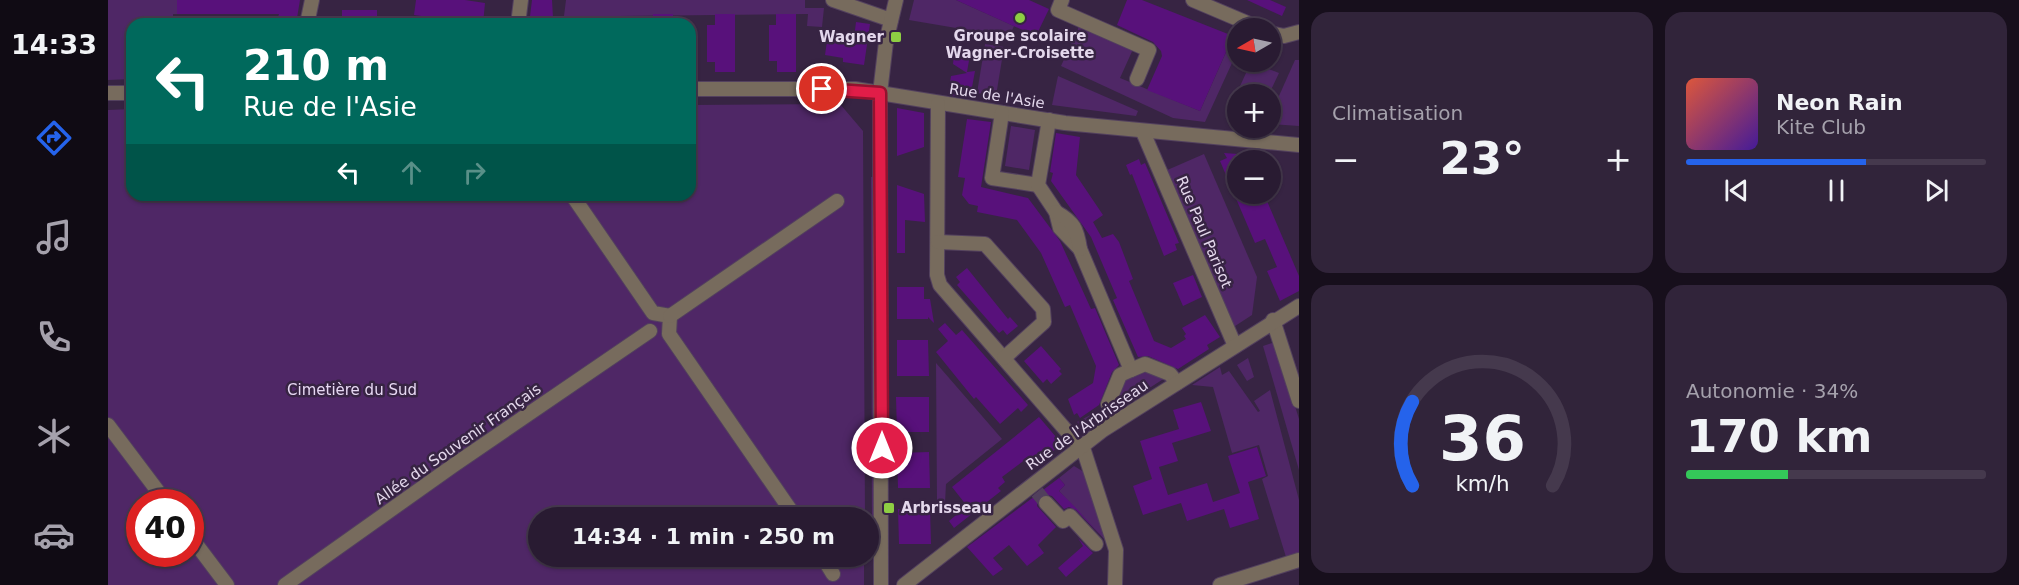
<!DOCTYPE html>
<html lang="fr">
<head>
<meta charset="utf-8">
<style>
  body { margin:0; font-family:"DejaVu Sans",sans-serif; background:#31243a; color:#f1f3f6; height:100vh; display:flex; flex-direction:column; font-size:22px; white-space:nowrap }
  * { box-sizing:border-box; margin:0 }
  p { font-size:20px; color:#a5a1ac }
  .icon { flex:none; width:33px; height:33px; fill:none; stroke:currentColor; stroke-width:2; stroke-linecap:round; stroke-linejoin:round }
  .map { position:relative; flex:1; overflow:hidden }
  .sheet { display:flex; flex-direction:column; gap:12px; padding:12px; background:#170f1c; width:720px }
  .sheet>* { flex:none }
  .banner { position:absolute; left:18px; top:18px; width:570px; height:183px; border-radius:18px; box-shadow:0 2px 4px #0004,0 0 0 2px #45394d; background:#00695c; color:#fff; overflow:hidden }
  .needle { width:39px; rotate:261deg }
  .tools { position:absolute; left:1119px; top:18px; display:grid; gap:12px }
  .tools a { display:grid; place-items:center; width:54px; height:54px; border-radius:50%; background:#291b32; box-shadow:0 2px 4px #0004,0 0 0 2px #45394d; font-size:30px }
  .speed { position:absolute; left:18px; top:489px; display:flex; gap:12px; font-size:30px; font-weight:700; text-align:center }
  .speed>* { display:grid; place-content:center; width:78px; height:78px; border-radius:50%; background:#291b32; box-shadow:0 2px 4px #0004,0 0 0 2px #45394d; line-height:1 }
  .speed .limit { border:9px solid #d22; background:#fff; color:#111 }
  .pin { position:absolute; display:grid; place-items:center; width:51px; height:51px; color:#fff; margin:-26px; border:3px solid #fff; border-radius:50%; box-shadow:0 2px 6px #0007 }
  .me { position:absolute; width:66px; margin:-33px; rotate:0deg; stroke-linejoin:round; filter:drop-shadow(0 0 4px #0008) }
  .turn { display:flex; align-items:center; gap:21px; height:126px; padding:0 18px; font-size:27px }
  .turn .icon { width:78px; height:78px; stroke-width:2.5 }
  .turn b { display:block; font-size:42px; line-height:51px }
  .lanes { display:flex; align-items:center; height:57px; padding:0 18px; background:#0003; justify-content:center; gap:30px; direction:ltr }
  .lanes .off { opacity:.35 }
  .big { font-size:45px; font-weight:800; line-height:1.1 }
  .sheet .card { flex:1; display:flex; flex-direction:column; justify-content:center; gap:9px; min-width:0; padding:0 21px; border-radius:18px; background:#31243a }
  .sheet .dial { align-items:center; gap:0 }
  .dial svg { height:156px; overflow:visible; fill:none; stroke:#45394d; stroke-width:7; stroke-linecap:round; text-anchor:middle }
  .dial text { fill:#f1f3f6; stroke:none }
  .song { display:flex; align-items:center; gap:18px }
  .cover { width:72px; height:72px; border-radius:9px; background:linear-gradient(135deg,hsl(10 70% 55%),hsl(260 70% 35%)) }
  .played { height:6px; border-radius:3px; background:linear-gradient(90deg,#2563eb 60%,#45394d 60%) }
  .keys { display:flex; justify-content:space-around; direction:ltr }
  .heat { display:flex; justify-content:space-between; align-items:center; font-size:33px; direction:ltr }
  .charge { height:9px; border-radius:4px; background:linear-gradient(90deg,#34c759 34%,#45394d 0) }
  .sheet .tiles { flex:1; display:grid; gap:12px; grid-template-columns:repeat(2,1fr) }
  .trip { position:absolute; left:420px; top:507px; width:351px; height:60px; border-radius:30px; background:#291b32; box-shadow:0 2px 4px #0004,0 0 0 2px #45394d; font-weight:800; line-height:60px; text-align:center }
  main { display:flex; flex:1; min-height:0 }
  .tabs { display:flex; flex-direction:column; width:108px; justify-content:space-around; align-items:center; background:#100b14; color:#a5a1ac }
  .tabs .icon { width:42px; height:42px }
  .tabs .current { color:#2563eb }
  .tabs b { font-size:27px; color:#f1f3f6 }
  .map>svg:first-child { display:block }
  .green { fill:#4f2766; fill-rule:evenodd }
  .building { fill:#58117b }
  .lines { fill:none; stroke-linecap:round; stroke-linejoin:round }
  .minor-tunnel { stroke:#513f5c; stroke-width:14; stroke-dasharray:14 7; stroke-linecap:butt }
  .minor-casing { stroke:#53415e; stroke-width:16 }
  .minor { stroke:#776b5d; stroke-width:14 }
  .route-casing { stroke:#92132f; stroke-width:15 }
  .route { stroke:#e11d48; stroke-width:10 }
  .poi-dot { fill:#8ece43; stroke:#372443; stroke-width:2 }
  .labels { text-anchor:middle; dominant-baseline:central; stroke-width:5; stroke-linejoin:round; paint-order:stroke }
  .poi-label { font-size:15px; font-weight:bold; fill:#e4d8ec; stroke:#372443 }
  .street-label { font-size:15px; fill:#e4d8ec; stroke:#372443 }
  .park-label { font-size:15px; fill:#e7d8f3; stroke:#372443 }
</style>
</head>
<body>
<main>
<nav class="tabs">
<b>14:33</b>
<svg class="icon current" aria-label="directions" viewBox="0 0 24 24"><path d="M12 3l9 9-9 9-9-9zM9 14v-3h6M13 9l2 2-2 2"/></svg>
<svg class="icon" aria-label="music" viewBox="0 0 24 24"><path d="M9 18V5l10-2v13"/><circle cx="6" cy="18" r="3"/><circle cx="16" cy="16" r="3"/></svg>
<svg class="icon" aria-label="phone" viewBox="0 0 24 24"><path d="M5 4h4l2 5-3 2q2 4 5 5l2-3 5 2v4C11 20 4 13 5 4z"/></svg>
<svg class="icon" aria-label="climate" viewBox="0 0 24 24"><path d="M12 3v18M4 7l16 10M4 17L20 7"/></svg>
<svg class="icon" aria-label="car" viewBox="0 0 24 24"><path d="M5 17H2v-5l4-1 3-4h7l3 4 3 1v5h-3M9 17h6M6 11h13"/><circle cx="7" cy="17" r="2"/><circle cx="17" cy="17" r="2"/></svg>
</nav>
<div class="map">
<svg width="1191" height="585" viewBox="0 0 1191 585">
  <rect width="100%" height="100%" fill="#372443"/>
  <!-- green -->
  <g class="green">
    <path d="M0,0h69v14h-4v10h-41v55l-24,1z"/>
    <path d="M458,0h239v8h19l-2,19 -15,-1 1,-12 -187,2 -1,8h-57z"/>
    <path d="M806,0h42l58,26 -5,11 -100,-17z"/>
    <path d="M973,22l53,25 -14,31 80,33 30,-68 3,-7 4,2v14l-32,70 -32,-4 -112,-52z"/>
    <path d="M877,44l19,3 -8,49 -19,-3z"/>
    <path d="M1187,60h4v66l-28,-2v-10z"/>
    <path d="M1143,62l28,11 -10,21h-31l-1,15 -6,-3z"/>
    <path d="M950,76l80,35 -2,5 -84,-11z"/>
    <path d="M732,104l23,27 2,386 -327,1v38l326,1v28h-756v-475l24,-1v86h558v-90zM32,502h50v52h-50z"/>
    <path d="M903,126l24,4 -6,40 -24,-4z"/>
    <path d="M1096,154l53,123 -5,38 -20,13 -67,-157z"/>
    <path d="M763,177h4v371l-3,-10z"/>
    <path d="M1167,342l24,77v51l-36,-124z"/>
    <path d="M1140,358l6,19 -7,4 -10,-16z"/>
    <path d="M828,363l66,76 -56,45 -1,19h-8z"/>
    <path d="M1037,366l23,10 -48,31 -2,-4 -6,3 9,-29z"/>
    <path d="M1112,367l2,8 7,-4 29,41 2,-1 -6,-10 16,-11 29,110v53l-13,4 -24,-78 6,-3 -9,-31 -27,8 -19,-66 -21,-2z"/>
    <path d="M996,408l-3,12 -16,11 -8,-9z"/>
    <path d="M966,466l10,6 22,69 -47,-50 6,-6 -6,-7z"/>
  </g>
  <!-- building -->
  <g class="building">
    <path d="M69,0h123l-4,24h-14v-7h-4l1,-3h-102z"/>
    <path d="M308,0h49l20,3 -2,21 -21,-2v2h-42l1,-8 -7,-1z"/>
    <path d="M424,0h20l1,18h-5l-1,6h-18z"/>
    <path d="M848,0h73l20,9 -13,27z"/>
    <path d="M1019,0h15l91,36 -33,75 -53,-21 15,-34 -1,-5 -8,-9 -36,-17z"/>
    <path d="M1139,0h23l16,7 -4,9z"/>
    <rect x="234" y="10" width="35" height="14"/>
    <rect x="545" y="14" width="20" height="10"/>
    <path d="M607,14h20v58h-20v-10h-8v-37h8z"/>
    <path d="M668,14h20v58h-19v-11h-8v-36h7z"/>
    <path d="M748,22l14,2 -6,41 -21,-3v-4l-18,-3 3,-21 26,4z"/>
    <path d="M847,46l16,3 -4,23 8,-1 -5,27 -22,-3 3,-19 16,-3 -14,-9z"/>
    <path d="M789,108l27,5v34l-27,9z"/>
    <path d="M859,119l24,3 -10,65 47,11 32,43 31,68 4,-1 24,57 -7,7 -13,33 -19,13 -3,-5 -3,2 -6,-16 25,-16 3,-17 -26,-61 -5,2 -24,-54 -24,-33 -40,-8 1,-6 -9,-2 -7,-9 3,-17 -7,-1z"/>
    <path d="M948,133l24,4 -4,38 27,40 -10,7 9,16 11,-4 6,8 14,37 -4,2 25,60 17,7 15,-9 -2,-3 2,-2 -4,-6 23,-13 15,22 -13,8 2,4 -31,20 -30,-13 -10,1 -25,-57 4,-2 -26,-61 -40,-56 2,-8 -3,-1z"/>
    <path d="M1116,153l14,1v40h26l35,82v15l-19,10 -13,-30 10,-4 -12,-28 -10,4 -35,-82 7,-3z"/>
    <path d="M1031,159l2,6 4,-2 34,80 -4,1 2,6 -13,6 -32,-82 -2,1 -4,-10z"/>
    <path d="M789,185l27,9 1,28 -20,-2v33h-8v-34h7h-7z"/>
    <path d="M859,268l41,51 2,-2 8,9 -11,9 -4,-5 -4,3 -42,-48 3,-3 -4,-5z"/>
    <path d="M1085,275l9,22 -19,9 -10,-23z"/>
    <path d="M789,287h27v12h6l4,24 -6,-6v2h-31z"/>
    <path d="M837,323l11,12 6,-5 66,75 -7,7 -3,-4 -18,16 -24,-27 -2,2 -38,-47 12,-11 -10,-12z"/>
    <path d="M789,340h31l1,36h-32z"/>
    <path d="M933,346l20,23 -2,2 3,3 -11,10 -4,-5 -4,4 -19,-22z"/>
    <path d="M788,397h33v35h-32z"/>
    <path d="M1093,402l10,29 -39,12 6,18 -19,6 9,28 39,-12 6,19 27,-9 -12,-37 29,-9 9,29 -18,6 11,37 -29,9 -6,-19 -37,12 -6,-18 -38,12 -10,-29 19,-7 -12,-38 39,-12 -6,-19z"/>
    <path d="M931,417l23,27 -29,23 -7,-8 -24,18 3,5 -7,6 3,3 -47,37 -5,-7 18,-15 -15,-19z"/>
    <path d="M821,452l1,36h-32l-1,-35z"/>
    <path d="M951,478l6,7 -6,6 16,16 27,30 1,1 -27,-28 -7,-3 -5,2 -12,-13 -9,-2 -5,6 -1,6 19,21 -18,18 6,8 -17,13 -18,-21 -16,13 10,11 -10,7 -26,-29z"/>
    <path d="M790,509h32l1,35h-32z"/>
    <path d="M970,538l15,15 -27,24 -8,-9 25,-22z"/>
  </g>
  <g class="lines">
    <!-- minor-tunnel -->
    <path class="minor-tunnel" d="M929,492l9,11"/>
    <!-- minor casing -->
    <g class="minor-casing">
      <g id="minor">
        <path d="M725,0l58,20"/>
        <path d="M954,0l-4,10 91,40 -12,29"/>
        <path d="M1085,0l66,28"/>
        <path d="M199,24l5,-24"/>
        <path d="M410,24l3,-24"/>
        <path d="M1162,33l14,3 15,-4"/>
        <path d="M582,89h165l210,34 234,22"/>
        <path d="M0,93h24"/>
        <path d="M830,104l-1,171 3,10 144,166 32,99 -1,35"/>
        <path d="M894,113l-10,65 46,7"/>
        <path d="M941,120l-11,65 18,27 4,16 20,21 51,121 -11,5 -12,29 9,17"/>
        <path d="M1035,132l92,214"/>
        <path d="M464,195l81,118 17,3 -1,18 127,184"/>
        <path d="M948,212c18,10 21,17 24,37"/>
        <path d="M830,242l47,2 58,65 1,13 -40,36"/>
        <path d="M562,316l167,-115"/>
        <path d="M1165,320l26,81"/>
        <path d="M1023,370l14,-6 25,10 7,9"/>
        <path d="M0,425l58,77"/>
        <path d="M938,503l17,18 7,-5 26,28"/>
        <path d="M82,536l37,49"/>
        <path d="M714,556l11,18"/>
        <path d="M177,585l169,-120 196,-134"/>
        <path d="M773,585l-1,-492 6,-51 10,-42"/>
        <path d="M796,585l199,-155 196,-124"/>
        <path d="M1112,585l79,-25"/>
      </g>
    </g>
    <!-- minor -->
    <use href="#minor" class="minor"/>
  </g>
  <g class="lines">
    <!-- route casing -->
    <g class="route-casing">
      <path id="route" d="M714,89l58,4 2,355"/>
    </g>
    <!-- route -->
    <use href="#route" class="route"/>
  </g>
  <!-- markers -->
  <g class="poi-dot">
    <circle cx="912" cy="18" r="6"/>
    <rect x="782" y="31" width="12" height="12" rx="3"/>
    <rect x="775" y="502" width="12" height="12" rx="3"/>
  </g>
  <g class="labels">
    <!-- poi labels -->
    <g class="poi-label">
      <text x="912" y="36">Groupe scolaire<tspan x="912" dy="17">Wagner-Croisette</tspan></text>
      <text x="776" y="37" text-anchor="end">Wagner</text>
      <text x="793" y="508" text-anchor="start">Arbrisseau</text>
    </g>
    <!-- street labels -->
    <g class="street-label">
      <text transform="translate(889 96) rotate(9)">Rue de l'Asie</text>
      <text transform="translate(1096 232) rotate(67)">Rue Paul Parisot</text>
      <text transform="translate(979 425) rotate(-35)">Rue de l'Arbrisseau</text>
      <text transform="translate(350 444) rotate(-35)">Allée du Souvenir Français</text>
    </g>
    <!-- park labels -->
    <g class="park-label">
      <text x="244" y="390">Cimetière du Sud</text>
    </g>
  </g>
</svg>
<div class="tools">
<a><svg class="needle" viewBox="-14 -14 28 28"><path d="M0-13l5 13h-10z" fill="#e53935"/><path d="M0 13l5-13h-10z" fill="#a5a1ac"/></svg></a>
<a>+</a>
<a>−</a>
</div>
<div class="speed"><div class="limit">40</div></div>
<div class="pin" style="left:714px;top:89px;background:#d93025"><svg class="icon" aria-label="arrive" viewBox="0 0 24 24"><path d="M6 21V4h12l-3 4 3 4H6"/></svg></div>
<svg class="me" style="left:774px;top:448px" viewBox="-20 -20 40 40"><circle r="17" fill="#e11d48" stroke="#fff" stroke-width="3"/><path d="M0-11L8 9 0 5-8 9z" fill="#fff"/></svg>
<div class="trip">14:34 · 1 min · 250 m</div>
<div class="banner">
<div class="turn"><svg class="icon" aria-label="left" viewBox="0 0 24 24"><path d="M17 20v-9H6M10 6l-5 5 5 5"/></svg><div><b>210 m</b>Rue de l'Asie</div></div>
<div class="lanes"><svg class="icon" aria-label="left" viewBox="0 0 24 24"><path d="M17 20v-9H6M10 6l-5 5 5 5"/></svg><svg class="icon off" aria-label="ahead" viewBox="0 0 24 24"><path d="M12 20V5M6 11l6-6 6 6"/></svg><svg class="icon off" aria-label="right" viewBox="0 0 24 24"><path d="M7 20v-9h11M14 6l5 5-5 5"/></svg></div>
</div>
</div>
<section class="sheet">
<div class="tiles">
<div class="card"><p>Climatisation</p>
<div class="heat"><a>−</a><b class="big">23°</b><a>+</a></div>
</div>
<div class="card">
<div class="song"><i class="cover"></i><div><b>Neon Rain</b><p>Kite Club</p></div></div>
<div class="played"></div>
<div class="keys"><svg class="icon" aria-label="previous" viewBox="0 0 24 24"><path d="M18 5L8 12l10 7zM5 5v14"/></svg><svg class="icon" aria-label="pause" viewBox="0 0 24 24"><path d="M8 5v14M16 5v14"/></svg><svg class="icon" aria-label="next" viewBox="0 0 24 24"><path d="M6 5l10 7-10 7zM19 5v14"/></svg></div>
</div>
<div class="card dial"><svg viewBox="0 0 100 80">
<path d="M14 69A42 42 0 1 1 86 69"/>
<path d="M14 69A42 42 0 0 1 14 26" stroke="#2563eb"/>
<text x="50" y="56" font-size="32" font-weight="700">36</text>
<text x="50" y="72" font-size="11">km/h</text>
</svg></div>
<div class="card"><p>Autonomie · 34%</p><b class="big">170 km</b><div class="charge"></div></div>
</div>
</section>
</main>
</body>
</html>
